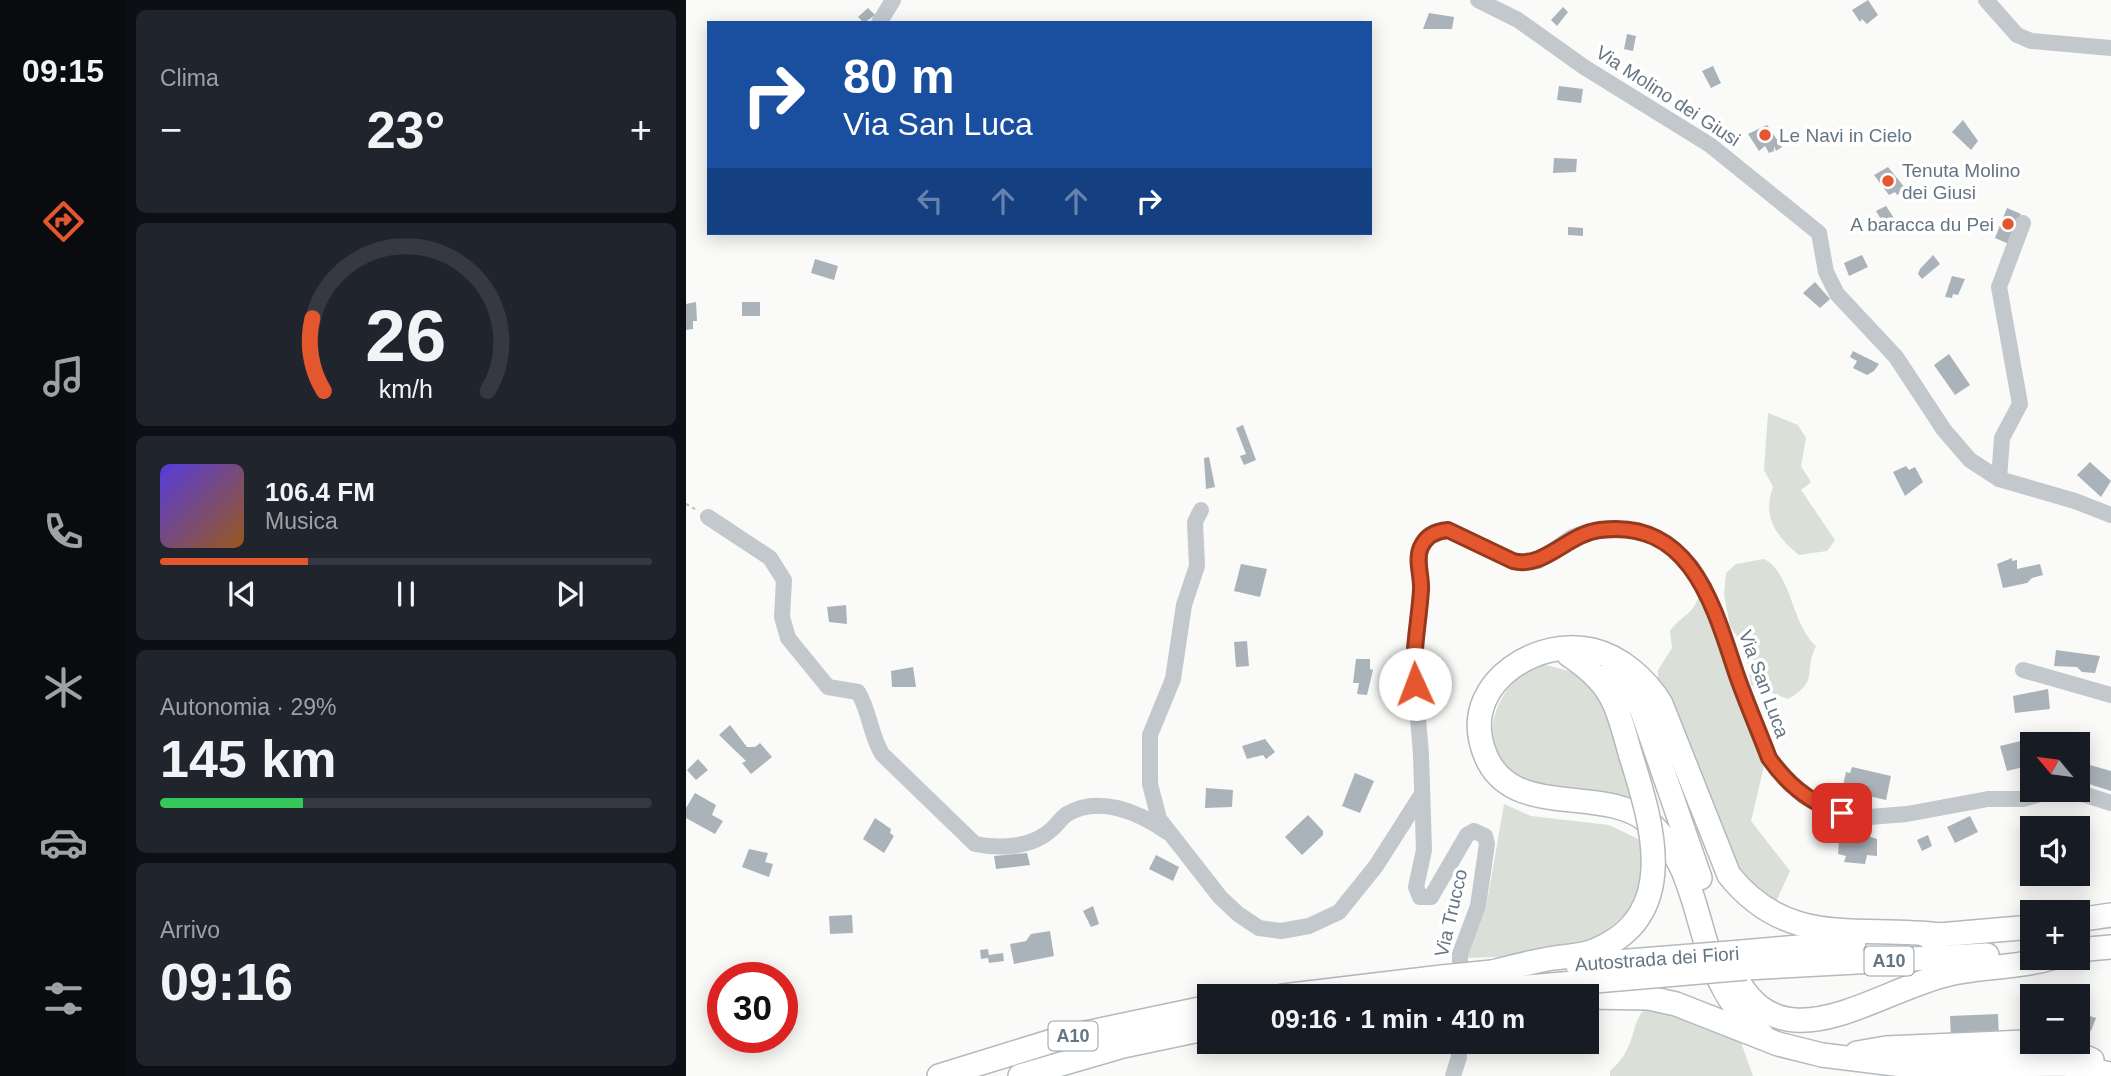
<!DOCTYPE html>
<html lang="it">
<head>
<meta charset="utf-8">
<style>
  body { margin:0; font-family:Arial,sans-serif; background:#20242c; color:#f1f3f6; height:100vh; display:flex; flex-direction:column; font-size:26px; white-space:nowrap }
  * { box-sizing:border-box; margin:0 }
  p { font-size:23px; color:#9ea1a6 }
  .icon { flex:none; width:38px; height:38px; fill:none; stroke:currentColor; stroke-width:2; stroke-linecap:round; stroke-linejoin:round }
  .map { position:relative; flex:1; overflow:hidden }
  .drawer { display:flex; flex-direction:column; gap:10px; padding:10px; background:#0d0f14; width:560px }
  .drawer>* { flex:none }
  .guide { position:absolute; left:21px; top:21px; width:665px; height:214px; border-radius:0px; box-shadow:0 4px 18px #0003; background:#1a4fa0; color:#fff; overflow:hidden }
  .needle { width:46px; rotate:299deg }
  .tools { position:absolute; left:1334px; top:732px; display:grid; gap:14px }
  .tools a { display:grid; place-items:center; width:70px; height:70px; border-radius:0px; background:#171b24; box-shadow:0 4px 18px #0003; font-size:35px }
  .speed { position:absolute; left:21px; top:962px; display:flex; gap:14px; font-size:35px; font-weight:700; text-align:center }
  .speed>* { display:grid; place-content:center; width:91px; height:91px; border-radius:50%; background:#171b24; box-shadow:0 4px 18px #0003; line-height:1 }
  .speed .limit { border:10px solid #d22; background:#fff; color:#111 }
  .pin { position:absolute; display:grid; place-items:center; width:60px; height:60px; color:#fff; margin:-30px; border-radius:14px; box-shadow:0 4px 10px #0006 }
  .me { position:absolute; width:77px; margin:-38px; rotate:358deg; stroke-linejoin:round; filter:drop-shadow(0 0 5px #0008) }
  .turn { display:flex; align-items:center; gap:24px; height:147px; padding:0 21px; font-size:32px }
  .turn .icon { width:91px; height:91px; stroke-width:2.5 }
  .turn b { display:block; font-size:49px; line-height:60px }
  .lanes { display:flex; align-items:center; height:66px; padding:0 21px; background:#0003; justify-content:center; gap:35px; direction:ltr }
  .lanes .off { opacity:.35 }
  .big { font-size:52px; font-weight:800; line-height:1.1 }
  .drawer .tile { flex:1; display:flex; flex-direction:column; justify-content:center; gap:10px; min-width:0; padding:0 24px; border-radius:10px; background:#20242c }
  .drawer .dial { align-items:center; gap:0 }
  .dial svg { height:182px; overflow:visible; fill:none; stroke:#363941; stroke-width:7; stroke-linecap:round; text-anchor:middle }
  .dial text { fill:#f1f3f6; stroke:none }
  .song { display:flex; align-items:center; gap:21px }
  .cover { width:84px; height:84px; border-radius:10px; background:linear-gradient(135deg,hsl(250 70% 55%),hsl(30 70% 35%)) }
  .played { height:7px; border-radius:4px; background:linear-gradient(90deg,#e4572e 30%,#363941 30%) }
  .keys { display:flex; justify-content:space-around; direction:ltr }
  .heat { display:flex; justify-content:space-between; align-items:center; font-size:38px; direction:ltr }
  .charge { height:10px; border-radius:5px; background:linear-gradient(90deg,#34c759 29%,#363941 0) }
  .trip { position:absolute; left:511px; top:984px; width:402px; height:70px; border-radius:0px; background:#171b24; box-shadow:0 4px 18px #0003; font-weight:800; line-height:70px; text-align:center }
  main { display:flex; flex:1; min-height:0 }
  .tabs { display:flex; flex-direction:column; width:126px; justify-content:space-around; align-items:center; background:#090b0e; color:#9ea1a6 }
  .tabs .icon { width:49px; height:49px }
  .tabs .current { color:#e4572e }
  .tabs b { font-size:32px; color:#f1f3f6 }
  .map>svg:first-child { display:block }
  .green { fill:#dadfd7 }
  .building { fill:#aab3b9 }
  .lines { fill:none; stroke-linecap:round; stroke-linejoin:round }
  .highway-casing { stroke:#b4b9bd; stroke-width:26 }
  .path { stroke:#bbbfc2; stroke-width:2; stroke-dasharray:3.5 3.5; stroke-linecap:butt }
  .minor { stroke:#c3c8cc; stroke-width:16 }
  .highway { stroke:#fff; stroke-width:23 }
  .highway-bridge-casing { stroke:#b4b9bd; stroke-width:26; stroke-linecap:butt }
  .highway-bridge { stroke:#fff; stroke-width:23 }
  .route-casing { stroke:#94391e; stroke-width:18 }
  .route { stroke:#e4572e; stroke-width:12 }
  .poi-dot { fill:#e4572e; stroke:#fff; stroke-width:2.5 }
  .labels { text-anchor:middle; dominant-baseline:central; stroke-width:7; stroke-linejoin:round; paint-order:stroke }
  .shield { fill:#fff; stroke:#939fa8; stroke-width:2 }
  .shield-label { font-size:18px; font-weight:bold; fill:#657683 }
  .street-label { font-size:19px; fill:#657683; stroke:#fff }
  .poi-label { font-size:19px; fill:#657683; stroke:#fff; text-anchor:start }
</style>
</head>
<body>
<main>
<nav class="tabs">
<b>09:15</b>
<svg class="icon current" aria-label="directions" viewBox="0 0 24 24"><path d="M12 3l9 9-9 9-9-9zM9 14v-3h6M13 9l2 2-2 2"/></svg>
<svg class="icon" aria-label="music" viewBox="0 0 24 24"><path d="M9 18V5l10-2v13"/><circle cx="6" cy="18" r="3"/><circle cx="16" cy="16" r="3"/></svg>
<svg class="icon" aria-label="phone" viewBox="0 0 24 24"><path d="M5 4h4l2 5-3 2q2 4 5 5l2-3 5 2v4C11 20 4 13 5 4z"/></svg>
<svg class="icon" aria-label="climate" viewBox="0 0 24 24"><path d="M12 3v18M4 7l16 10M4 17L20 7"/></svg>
<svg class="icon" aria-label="car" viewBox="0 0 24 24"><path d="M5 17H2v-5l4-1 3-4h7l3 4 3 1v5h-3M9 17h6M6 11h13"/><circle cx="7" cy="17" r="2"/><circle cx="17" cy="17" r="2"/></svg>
<svg class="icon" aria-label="filters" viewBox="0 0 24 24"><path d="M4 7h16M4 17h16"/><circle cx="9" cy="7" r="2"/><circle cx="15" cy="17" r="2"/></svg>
</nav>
<section class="drawer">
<div class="tile"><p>Clima</p>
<div class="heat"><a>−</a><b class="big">23°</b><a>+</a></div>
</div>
<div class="tile dial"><svg viewBox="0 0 100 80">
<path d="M14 69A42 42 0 1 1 86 69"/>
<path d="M14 69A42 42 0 0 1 9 37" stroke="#e4572e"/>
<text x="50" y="56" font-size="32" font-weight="700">26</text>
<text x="50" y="72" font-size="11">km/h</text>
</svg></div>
<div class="tile">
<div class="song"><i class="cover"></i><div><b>106.4 FM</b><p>Musica</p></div></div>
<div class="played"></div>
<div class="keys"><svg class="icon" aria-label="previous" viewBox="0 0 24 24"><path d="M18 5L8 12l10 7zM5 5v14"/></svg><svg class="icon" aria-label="pause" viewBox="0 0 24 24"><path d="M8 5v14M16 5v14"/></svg><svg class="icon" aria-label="next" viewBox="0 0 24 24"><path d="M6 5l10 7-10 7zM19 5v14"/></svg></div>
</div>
<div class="tile"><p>Autonomia · 29%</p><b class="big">145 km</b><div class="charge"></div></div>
<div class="tile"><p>Arrivo</p><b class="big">09:16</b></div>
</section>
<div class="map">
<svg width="1425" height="1076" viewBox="0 0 1425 1076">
  <rect width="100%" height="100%" fill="#fafaf8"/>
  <!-- green -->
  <g class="green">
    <path d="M1082,413l30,12 8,13 -5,28 10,16 -10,8 34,50 -8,11 -28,4c-23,-19 -37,-38 -26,-68l-9,-17z"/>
    <path d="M1078,559c28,14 27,65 52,87 -13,26 4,35 -28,53l-37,-14 -5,-36 -16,-23 -6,-31 2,-22 10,-9z"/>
    <path d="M1014,592l65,170 -14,59 39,50 -16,35 -37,-37 -79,-190v-9l14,-22 -2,-17c12,-17 24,-15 30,-39z"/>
    <path d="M860,665l34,9 33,40 20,90c-29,-5 -69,-6 -96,-16 -36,-13 -56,-48 -38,-84 10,-21 24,-35 47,-39z"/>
    <path d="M818,804l27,12 78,9 33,16 1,42 -11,25 -42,37 -69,11 -55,2 20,-50z"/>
    <path d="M960,1007l21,1 72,29 14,39h-143v-5c28,-24 19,-46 36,-64z"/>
  </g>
  <!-- building -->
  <g class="building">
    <path d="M1182,0l10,15 -11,9 -5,-5 -2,3 -8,-12z"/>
    <path d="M877,7l5,5 -11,14 -6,-6z"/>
    <path d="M182,8l7,7 -11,8 -6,-6z"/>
    <path d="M743,13l25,4 -2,12h-29z"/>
    <path d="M941,34l9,2 -3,15 -9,-2z"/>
    <path d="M1027,66l8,17 -10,5 -9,-17z"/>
    <path d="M873,86l24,3 -2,14 -24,-3z"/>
    <path d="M1277,120l15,21 -7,9 -19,-18z"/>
    <path d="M1081,125l15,22 -6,4 -2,-5v5l-5,2 -4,-7 -6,5 -11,-17z"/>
    <path d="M868,158l23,1 -1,13 -23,1z"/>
    <path d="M1202,167l18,22 -9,6 -2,-3 -6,3 -15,-20z"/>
    <path d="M1200,206l10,15 -10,7 -10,-17z"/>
    <path d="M1321,208l14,6 -12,30 -14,-6z"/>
    <path d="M882,227l15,1v8l-15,-1z"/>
    <path d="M1176,255l6,12 -19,9 -5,-13z"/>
    <path d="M1247,255l7,9 -18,15 -4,-5 2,-5z"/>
    <path d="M129,259l23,7 -4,14 -23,-7z"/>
    <path d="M1266,276l13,3 -7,16 -5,-1 -1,4 -7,-1z"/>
    <path d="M1129,282l15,17 -10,9 -17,-15z"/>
    <path d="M10,302l1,19h-4v8l-7,1v-26z"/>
    <rect x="56" y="302" width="18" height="14"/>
    <path d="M1167,351l26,13 -5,7 -7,4 -14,-7 4,-7 -7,-4z"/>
    <path d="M1263,354l21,31 -15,10 -21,-30z"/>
    <path d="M557,425l13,35 -12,5 -4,-9 6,-2 -10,-26z"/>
    <path d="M523,457l6,30 -9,2 -2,-31z"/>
    <path d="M1404,462l21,19 -10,16 -24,-22z"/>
    <path d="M1220,466l3,4 6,-3 8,15 -18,14 -12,-24z"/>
    <path d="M1326,558v3l5,-1v9l23,-5 3,11 -11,3 -5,5 -24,5 -6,-24z"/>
    <path d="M555,564l26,5 -7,28 -26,-6z"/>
    <path d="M160,605l1,19 -18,-2 -2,-15z"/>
    <path d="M561,641l2,25 -13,1 -2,-25z"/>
    <path d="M1370,650l44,6 -5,17 -13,-1 -5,-5 -23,-1z"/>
    <path d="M670,659h14v10l3,1 -6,25 -10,-1 2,-11h-6z"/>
    <path d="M227,667l3,20h-24l-1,-16z"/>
    <path d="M1362,689l2,20 -35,4 -2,-17z"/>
    <path d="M44,725l17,22h8l5,-4 12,14 -21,17 -9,-11 4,-2 -27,-26z"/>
    <path d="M579,739l10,13 -9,7 -3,-4 -16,4 -5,-13z"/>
    <path d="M1343,739l3,26 -25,6 -7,-25z"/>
    <path d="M12,759l10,11 -12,10 -9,-10z"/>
    <path d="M1404,765l21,6v20l-25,-8z"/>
    <path d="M1166,767l39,9 -5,24 -44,-10 4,-18 4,1z"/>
    <path d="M669,773l19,8 -14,32 -18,-7z"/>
    <path d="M520,788l27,2 -1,17 -27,1z"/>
    <path d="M9,793l21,12 -4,10 11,6 -8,13 -29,-16v-10z"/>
    <path d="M622,815l15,16v4l-21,20 -17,-18z"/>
    <path d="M1284,816l8,16 -23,11 -8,-16z"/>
    <path d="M189,818l16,11 -1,4 4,3 -10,17 -21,-14z"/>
    <path d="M1161,829l30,10v17l-10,-1 -2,9 -21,-2 2,-6 -8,-2 1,-12h4z"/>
    <path d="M1242,835l4,11 -10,5 -5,-11z"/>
    <path d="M63,849l19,4 -3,9 8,2 -4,13 -27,-10z"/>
    <path d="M341,853l3,12 -34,4 -2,-13z"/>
    <path d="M470,855l23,12 -6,14 -24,-12z"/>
    <path d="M407,906l6,18 -8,3 -8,-16z"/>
    <path d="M166,915l1,18 -23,1 -1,-18z"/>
    <path d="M364,931l4,25 -40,8 -4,-20 16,-3 5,-7z"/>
    <path d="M302,949l1,6 14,-2 1,8 -15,2 -1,-5 -7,1 -1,-9z"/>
    <path d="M1391,1012l19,6 -5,13 -14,-4z"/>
    <path d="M1312,1014l1,23 -48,2 -1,-23z"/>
  </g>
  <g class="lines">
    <!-- highway casing -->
    <g class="highway-casing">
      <g id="highway">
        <path d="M883,655c46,31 47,50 62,101"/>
        <path d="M926,671l16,14 13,23 59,170"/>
        <path d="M1391,920l34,-5"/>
        <path d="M1241,936l105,-9"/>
        <path d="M1391,950l34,-3"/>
        <path d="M1056,952l112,-10"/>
        <path d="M1042,960c45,116 143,32 221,14 35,-8 72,-6 106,-17"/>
        <path d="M1060,968l241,-13"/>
        <path d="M597,996l159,-19"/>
        <path d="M901,997l62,1 27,6 102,40 44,11 88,11 154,-2 46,10"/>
        <path d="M1077,1036c-16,-15 -30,-29 -40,-49 -28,-53 -26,-126 -76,-166 -49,-39 -147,4 -166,-80 -14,-60 57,-104 111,-91 29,7 54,29 69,54l68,171c59,74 129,50 211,60"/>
        <path d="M1171,1053l29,-5 139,-6 36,4 31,14"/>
        <path d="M253,1076l123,-38 147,-31"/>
        <path d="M334,1076l103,-30 86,-18"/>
      </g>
    </g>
    <!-- path -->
    <path class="path" d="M0,504l11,6"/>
    <!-- minor -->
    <g class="minor">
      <path d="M792,0l40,20 66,47 126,78 109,88 7,39 11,22 59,63 48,73 26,30 29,19 76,22 36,14"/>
      <path d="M1300,0l31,35 14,6 80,7"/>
      <path d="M193,23l14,-23"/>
      <path d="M1313,479l3,-41 18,-34 -21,-117 24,-64"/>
      <path d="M515,510l-6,12 2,44 -13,39 -11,74 -23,56v49l9,35 61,78 18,17 21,14 22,3 28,-5 30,-14 37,-46 44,-69"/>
      <path d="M22,517l62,41 14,22 -2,37 6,21 40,49 30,5c12,20 12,42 24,62l93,90c25,5 57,4 77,-15 5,-4 9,-11 15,-15 32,-19 72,-2 100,18"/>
      <path d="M1337,670l88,25"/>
      <path d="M774,985v-31l18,-48 9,-62 -2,-8 -11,-5 -7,4 -36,62h-11l-4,-10 8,-37 -3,-96 -8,-95 8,-69 -3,-32 7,-17 9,-8 14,-3 65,31 12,2 13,-2 34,-24 17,-6 40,-1 25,7 21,13 17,17 13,21 64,170 33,37 24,14 31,9 50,-4 81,-15h35l32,-9h15l41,13"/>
      <path d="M767,1076l6,-19v-16"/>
    </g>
    <!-- highway -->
    <use href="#highway" class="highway"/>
    <!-- highway-bridge casing -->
    <g class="highway-bridge-casing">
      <g id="highway-bridge">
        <path d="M892,965l164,-13"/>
        <path d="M810,971c20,-5 39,-10 58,-13 14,-2 29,-2 42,-8 86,-36 55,-129 35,-194"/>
        <path d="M756,977l70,-7"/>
        <path d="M760,994l300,-26"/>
      </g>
    </g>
    <!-- highway-bridge -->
    <use href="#highway-bridge" class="highway-bridge"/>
  </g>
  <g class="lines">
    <!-- route casing -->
    <g class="route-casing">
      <path id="route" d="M729,684c-3,-32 4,-62 6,-94 1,-14 -6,-30 0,-43 5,-11 15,-16 27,-17l65,31c32,8 54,-27 87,-31 91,-12 114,77 136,143 10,29 22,56 33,85 18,26 42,46 73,55"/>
    </g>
    <!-- route -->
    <use href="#route" class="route"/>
  </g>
  <!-- markers -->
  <g class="poi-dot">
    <circle cx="1079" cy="135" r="7"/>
    <circle cx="1202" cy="181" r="7"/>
    <circle cx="1322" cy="224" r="7"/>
  </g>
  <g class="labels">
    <!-- shield labels -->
    <g class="shield">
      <rect x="1178.5" y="946.5" width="49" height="29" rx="5"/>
      <rect x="362.5" y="1021.5" width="49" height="29" rx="5"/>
    </g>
    <g class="shield-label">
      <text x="1203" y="961">A10</text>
      <text x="387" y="1036">A10</text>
    </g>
    <!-- street labels -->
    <g class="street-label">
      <text transform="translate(982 96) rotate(33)">Via Molino dei Giusi</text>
      <text transform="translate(1078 684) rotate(70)">Via San Luca</text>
      <text transform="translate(765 913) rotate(-77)">Via Trucco</text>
      <text transform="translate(971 959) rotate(-4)">Autostrada dei Fiori</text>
    </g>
    <!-- poi labels -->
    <g class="poi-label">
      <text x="1093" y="135">Le Navi in Cielo</text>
      <text x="1216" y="170">Tenuta Molino<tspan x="1216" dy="22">dei Giusi</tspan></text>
      <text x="1308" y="224" text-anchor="end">A baracca du Pei</text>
    </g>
  </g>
</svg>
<div class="tools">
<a><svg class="needle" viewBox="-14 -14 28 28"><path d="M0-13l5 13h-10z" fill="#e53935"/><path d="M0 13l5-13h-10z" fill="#9ea1a6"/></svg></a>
<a><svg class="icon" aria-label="sound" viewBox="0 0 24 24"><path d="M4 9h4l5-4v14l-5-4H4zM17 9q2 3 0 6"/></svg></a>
<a>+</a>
<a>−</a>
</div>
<div class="speed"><div class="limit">30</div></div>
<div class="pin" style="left:1156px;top:813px;background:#d93025"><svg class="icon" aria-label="arrive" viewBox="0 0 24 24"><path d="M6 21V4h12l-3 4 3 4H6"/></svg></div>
<svg class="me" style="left:729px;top:684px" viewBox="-20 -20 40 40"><circle r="19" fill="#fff"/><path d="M0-13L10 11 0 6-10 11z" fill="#e4572e"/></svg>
<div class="trip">09:16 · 1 min · 410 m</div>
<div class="guide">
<div class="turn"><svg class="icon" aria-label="right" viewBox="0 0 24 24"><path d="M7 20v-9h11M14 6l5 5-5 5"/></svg><div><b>80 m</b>Via San Luca</div></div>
<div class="lanes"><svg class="icon off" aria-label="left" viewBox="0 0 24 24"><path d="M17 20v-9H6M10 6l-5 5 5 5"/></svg><svg class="icon off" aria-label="ahead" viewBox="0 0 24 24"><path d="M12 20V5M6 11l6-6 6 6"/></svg><svg class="icon off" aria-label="ahead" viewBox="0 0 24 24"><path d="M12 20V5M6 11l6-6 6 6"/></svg><svg class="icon" aria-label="right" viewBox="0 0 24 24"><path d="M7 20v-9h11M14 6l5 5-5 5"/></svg></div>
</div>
</div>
</main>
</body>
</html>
